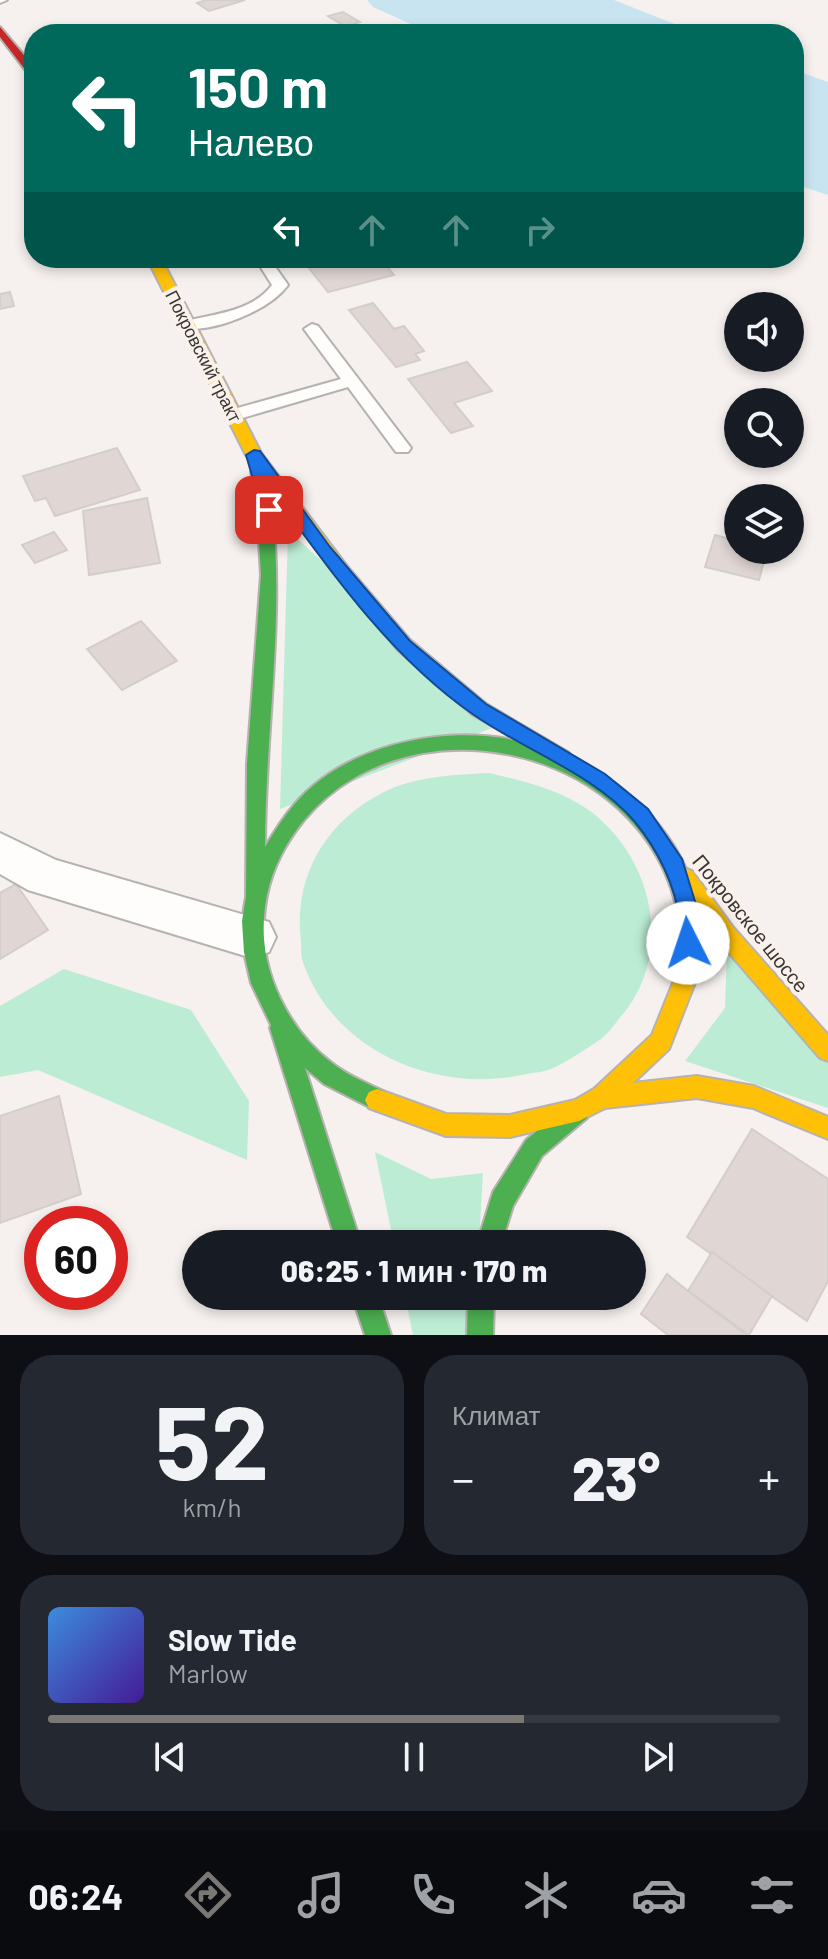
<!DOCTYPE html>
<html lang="ru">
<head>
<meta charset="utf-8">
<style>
  body { margin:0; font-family:Barlow,sans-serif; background:#242831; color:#f1f3f6; height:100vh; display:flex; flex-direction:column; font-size:30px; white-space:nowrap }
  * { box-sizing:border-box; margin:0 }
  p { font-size:26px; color:#9ea1a6 }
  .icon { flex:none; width:44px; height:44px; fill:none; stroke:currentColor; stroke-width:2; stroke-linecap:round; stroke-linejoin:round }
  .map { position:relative; height:1335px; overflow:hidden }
  .panel { display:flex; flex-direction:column; gap:20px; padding:20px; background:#0d0f14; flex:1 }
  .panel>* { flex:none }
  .top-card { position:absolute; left:24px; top:24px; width:780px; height:244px; border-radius:32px; box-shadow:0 4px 12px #0003; background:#00695c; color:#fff; overflow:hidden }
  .fabs { position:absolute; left:724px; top:292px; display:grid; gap:16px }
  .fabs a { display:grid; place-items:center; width:80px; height:80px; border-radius:50%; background:#171b24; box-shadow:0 4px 12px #0003; font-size:40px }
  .speed { position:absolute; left:24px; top:1206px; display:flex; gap:16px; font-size:40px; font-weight:700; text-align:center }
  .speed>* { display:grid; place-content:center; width:104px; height:104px; border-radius:50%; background:#171b24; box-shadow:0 4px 12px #0003; line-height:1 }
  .speed .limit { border:12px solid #d22; background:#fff; color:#111 }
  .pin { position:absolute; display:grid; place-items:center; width:68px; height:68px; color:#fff; margin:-34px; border-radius:16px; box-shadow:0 4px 12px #0006 }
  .me { position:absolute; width:88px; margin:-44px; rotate:356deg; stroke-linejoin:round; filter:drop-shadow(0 0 6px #0008) }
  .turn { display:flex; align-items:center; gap:28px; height:168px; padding:0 32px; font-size:36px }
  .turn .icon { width:104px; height:104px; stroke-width:2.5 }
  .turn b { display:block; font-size:56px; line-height:68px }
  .lanes { display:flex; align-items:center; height:76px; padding:0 32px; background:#0003; justify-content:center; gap:40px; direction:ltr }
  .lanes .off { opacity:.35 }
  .big { font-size:60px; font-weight:800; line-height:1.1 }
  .panel .widget { flex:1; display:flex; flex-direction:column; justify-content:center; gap:12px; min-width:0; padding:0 28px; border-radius:32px; background:#242831 }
  .panel .dial { align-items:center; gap:0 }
  .dial b { font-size:104px; line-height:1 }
  .song { display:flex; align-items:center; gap:24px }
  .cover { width:96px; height:96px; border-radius:12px; background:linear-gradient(135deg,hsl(210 70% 55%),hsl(260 70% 35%)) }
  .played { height:8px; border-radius:4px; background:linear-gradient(90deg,#7b7774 65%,#363941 65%) }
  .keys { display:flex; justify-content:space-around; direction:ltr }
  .heat { display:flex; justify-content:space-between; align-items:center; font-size:44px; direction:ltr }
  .panel .tiles { flex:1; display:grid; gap:20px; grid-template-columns:1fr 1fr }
  .widget:last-child { grid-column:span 2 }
  .trip { position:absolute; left:182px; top:1230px; width:464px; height:80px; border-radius:40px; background:#171b24; box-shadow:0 4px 12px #0003; font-weight:800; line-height:80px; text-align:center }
  .tab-bar { display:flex; height:128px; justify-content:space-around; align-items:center; background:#090b0e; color:#9ea1a6 }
  .tab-bar .icon { width:56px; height:56px }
  .tab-bar .active { color:#7b7774 }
  .tab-bar b { font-size:36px; color:#f1f3f6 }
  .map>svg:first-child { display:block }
  .green { fill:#bcecd3 }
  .water { fill:#c9e4f1 }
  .building { fill:#e0d6d4; stroke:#d2cecc; stroke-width:2 }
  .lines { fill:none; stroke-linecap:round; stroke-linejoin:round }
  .lane-casing { stroke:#b6b2b0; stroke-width:4 }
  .street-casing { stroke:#b6b2b0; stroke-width:4 }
  .fast-casing { stroke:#b6b2b0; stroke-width:4 }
  .slow-casing { stroke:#b6b2b0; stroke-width:4 }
  .jam-casing { stroke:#b6b2b0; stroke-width:4 }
  .lane { fill:#fefdfc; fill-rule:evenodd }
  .street { fill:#fefdfc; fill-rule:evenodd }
  .fast { fill:#4caf50; fill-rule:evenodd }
  .slow { fill:#ffc107; fill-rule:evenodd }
  .jam { fill:#c62828; fill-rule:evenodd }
  .route { fill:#1a73e8; stroke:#114b97; stroke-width:2 }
  .labels { text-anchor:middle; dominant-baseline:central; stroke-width:8; stroke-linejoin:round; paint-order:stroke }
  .far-street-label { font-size:18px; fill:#393633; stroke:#f9f1ea }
  .street-label { font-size:20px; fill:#393633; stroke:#f9f1ea }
</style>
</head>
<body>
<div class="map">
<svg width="828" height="1335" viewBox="0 0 828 1335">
  <rect width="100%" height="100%" fill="#f6f1ee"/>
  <!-- green -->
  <g class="green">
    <path d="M288,530l212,195 -220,84z"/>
    <path d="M489,773c35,8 71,16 101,38 63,47 84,141 33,203 -8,9 -15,21 -25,27 -14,9 -31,21 -47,28 -8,3 -20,4 -29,6 -87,18 -186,-23 -218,-110 -3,-7 -3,-16 -3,-24 -8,-63 24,-119 81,-148 33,-17 71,-18 107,-20z"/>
    <path d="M727,948l101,113v47l-143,-47 40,-53z"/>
    <path d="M64,969l127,41 58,91 -2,59 -209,-90 -38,7v-71z"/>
    <path d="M375,1152l56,27 52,-6 -4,71h-85z"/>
    <path d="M405,1296h70l-2,39h-60z"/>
  </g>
  <!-- water -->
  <g class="water">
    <path d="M367,0h247l86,34h-267l-60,-27z"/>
    <path d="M794,70l34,12v113l-34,-11z"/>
  </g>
  <!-- building -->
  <g class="building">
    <path d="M206,0h39l-36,11 -12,-8z"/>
    <path d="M343,12l17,10 -14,5 -18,-11z"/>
    <path d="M301,258h79l14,17 -66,17z"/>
    <path d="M10,292l4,14 -14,3v-15z"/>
    <path d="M373,303l21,26 10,-3 20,25 -9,3 5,6 -24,7 -47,-57z"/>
    <path d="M467,362l25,29 -38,12 19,23 -22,7 -43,-54z"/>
    <path d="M117,448l23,42 -85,26 -9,-18 -11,3 -12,-25z"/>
    <path d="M147,498l13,65 -71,12 -6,-64z"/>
    <path d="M54,532l13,18 -32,13 -13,-18z"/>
    <path d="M715,535l23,6v9h29l-8,30 -54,-13z"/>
    <path d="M141,621l36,40 -55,29 -35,-41z"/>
    <path d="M16,884l32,46 -48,29v-66z"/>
    <path d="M59,1096l22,98 -81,29v-107z"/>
    <path d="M752,1129l76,50v102l-21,40 -120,-84z"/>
    <path d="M712,1252l60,44 -23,39 -61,-44z"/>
    <path d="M667,1274l21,17 59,44h-79l-27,-21z"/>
  </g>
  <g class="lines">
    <!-- lane casing -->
    <g class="lane-casing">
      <g id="lane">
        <path d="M0,0h7l-7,3z"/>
        <path d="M255,258h14l19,27c-18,25 -76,49 -106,43v-6c31,-8 70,-10 90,-37z"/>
        <path d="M312,324l6,2 90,118 3,4 -3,4h-12l-48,-65 -109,32h-12l-2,-4 2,-4 114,-32 -37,-50z"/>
      </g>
    </g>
    <!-- street casing -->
    <g class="street-casing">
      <path id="street" d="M0,833l56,27 213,62 7,15 -7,15 -17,6 -224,-68 -28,-16z"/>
    </g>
    <!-- fast casing -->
    <g class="fast-casing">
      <g id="fast">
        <path d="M259,467l8,5c22,125 -2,249 -2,375 14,-23 28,-45 49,-62 53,-44 138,-59 204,-44l-46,-27 -74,-64 -64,-77 -2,-4 2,-4h12l64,75 76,64 83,49 2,5c66,30 124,92 129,167 1,18 -3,37 -4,55l-3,7 -8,3 -8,-3 -3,-7c2,-20 8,-41 5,-60 -30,-184 -299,-234 -393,-74 -17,29 -24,59 -22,93 3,46 30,96 68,124 16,13 35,20 53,29l4,8 -4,8 -8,3 -53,-27 -19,-16 56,176h-24l-67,-216 1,-3 -20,-42 -7,-31 -2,-31 4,-24 1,-133 14,-189 -4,-68 -6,-35z"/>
        <path d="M579,1099l8,3 4,8 -4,8 -45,38 -29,50 -12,38h-24l16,-52 33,-52 45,-38z"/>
        <path d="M352,1296h26l13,39h-26z"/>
        <path d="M468,1296h26l-1,39h-26z"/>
      </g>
    </g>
    <!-- slow casing -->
    <g class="slow-casing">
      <g id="slow">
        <path d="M147,258h14l100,195 85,112 2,4 -2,4h-12l-88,-118z"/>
        <path d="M685,868l7,3 40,55 96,109v26l-8,-3 -102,-118 -43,-63 3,-6z"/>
        <path d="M685,970l8,3 3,7 -27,69 -36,34 64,-7 57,10 74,31v22l-75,-31 -56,-10 -92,10 -26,13 -69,16 -64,-1 -77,-28 -4,-8 4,-8 8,-3 69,25 64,1 65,-15 19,-11 58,-54 25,-62z"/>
      </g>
    </g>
    <!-- jam casing -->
    <g class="jam-casing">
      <path id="jam" d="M0,27l34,40v10l-4,-1 -30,-39z"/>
    </g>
    <!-- lane -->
    <use href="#lane" class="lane"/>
    <!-- street -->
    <use href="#street" class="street"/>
    <!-- fast -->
    <use href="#fast" class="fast"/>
    <!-- slow -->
    <use href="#slow" class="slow"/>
    <!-- jam -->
    <use href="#jam" class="jam"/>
  </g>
  <!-- route -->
  <path class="route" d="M254,450l6,1 70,96 80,94 76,63 119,70 43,35 34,50 19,62 -5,29 -8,3 -7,-3c-5,-10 0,-19 -1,-29 -5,-36 -22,-71 -45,-99 -39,-47 -111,-72 -161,-107 -83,-57 -144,-144 -202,-224l5,19 -8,6 -6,-2 -17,-59z"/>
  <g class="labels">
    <!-- far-street labels -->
    <g class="far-street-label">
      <text transform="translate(204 356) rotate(63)">Покровский тракт</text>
    </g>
    <!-- street labels -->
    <g class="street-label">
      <text transform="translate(751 923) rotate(51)">Покровское шоссе</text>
    </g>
  </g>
</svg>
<div class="fabs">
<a><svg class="icon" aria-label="sound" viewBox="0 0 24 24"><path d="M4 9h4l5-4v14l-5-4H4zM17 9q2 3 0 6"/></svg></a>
<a><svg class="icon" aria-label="search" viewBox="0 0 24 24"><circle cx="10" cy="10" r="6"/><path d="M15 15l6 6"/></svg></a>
<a><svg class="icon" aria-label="layers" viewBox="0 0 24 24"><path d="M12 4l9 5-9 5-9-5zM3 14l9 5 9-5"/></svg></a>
</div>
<div class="speed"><div class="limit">60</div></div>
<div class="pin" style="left:269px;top:510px;background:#d93025"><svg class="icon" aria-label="arrive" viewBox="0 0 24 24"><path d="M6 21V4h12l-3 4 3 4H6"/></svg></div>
<svg class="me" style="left:688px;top:943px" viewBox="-20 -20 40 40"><circle r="19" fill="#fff"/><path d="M0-13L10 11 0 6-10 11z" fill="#1a73e8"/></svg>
<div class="trip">06:25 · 1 мин · 170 m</div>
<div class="top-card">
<div class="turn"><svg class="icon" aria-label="left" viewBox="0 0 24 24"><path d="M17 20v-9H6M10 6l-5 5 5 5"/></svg><div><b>150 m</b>Налево</div></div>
<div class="lanes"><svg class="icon" aria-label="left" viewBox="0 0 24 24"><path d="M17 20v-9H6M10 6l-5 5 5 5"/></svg><svg class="icon off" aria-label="ahead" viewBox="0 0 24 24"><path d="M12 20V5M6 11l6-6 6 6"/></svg><svg class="icon off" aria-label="ahead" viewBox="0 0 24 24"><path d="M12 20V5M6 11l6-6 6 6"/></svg><svg class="icon off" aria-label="right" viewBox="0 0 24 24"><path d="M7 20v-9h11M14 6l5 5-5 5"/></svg></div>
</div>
</div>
<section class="panel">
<div class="tiles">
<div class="widget dial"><b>52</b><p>km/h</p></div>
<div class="widget"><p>Климат</p>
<div class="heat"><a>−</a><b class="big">23°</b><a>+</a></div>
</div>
<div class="widget">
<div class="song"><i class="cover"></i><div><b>Slow Tide</b><p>Marlow</p></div></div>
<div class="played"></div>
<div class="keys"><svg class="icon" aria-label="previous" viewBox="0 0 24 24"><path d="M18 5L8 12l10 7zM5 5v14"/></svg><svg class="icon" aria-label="pause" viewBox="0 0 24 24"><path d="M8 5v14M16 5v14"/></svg><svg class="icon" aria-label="next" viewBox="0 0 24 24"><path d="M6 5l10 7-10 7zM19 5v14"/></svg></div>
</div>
</div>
</section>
<nav class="tab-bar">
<b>06:24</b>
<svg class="icon active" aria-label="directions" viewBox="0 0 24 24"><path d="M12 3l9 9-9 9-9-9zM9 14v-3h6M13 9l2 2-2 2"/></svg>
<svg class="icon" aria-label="music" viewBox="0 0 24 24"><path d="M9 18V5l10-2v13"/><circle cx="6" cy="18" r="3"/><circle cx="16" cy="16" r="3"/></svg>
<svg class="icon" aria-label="phone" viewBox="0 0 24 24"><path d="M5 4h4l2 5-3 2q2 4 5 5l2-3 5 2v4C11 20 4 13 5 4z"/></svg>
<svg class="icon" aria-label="climate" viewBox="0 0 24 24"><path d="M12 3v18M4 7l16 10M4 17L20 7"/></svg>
<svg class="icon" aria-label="car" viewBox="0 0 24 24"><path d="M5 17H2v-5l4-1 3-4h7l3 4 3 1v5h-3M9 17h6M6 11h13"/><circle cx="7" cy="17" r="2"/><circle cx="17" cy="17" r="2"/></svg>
<svg class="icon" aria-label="filters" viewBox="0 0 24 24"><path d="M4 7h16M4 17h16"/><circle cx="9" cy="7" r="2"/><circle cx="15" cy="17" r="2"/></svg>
</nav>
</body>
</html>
